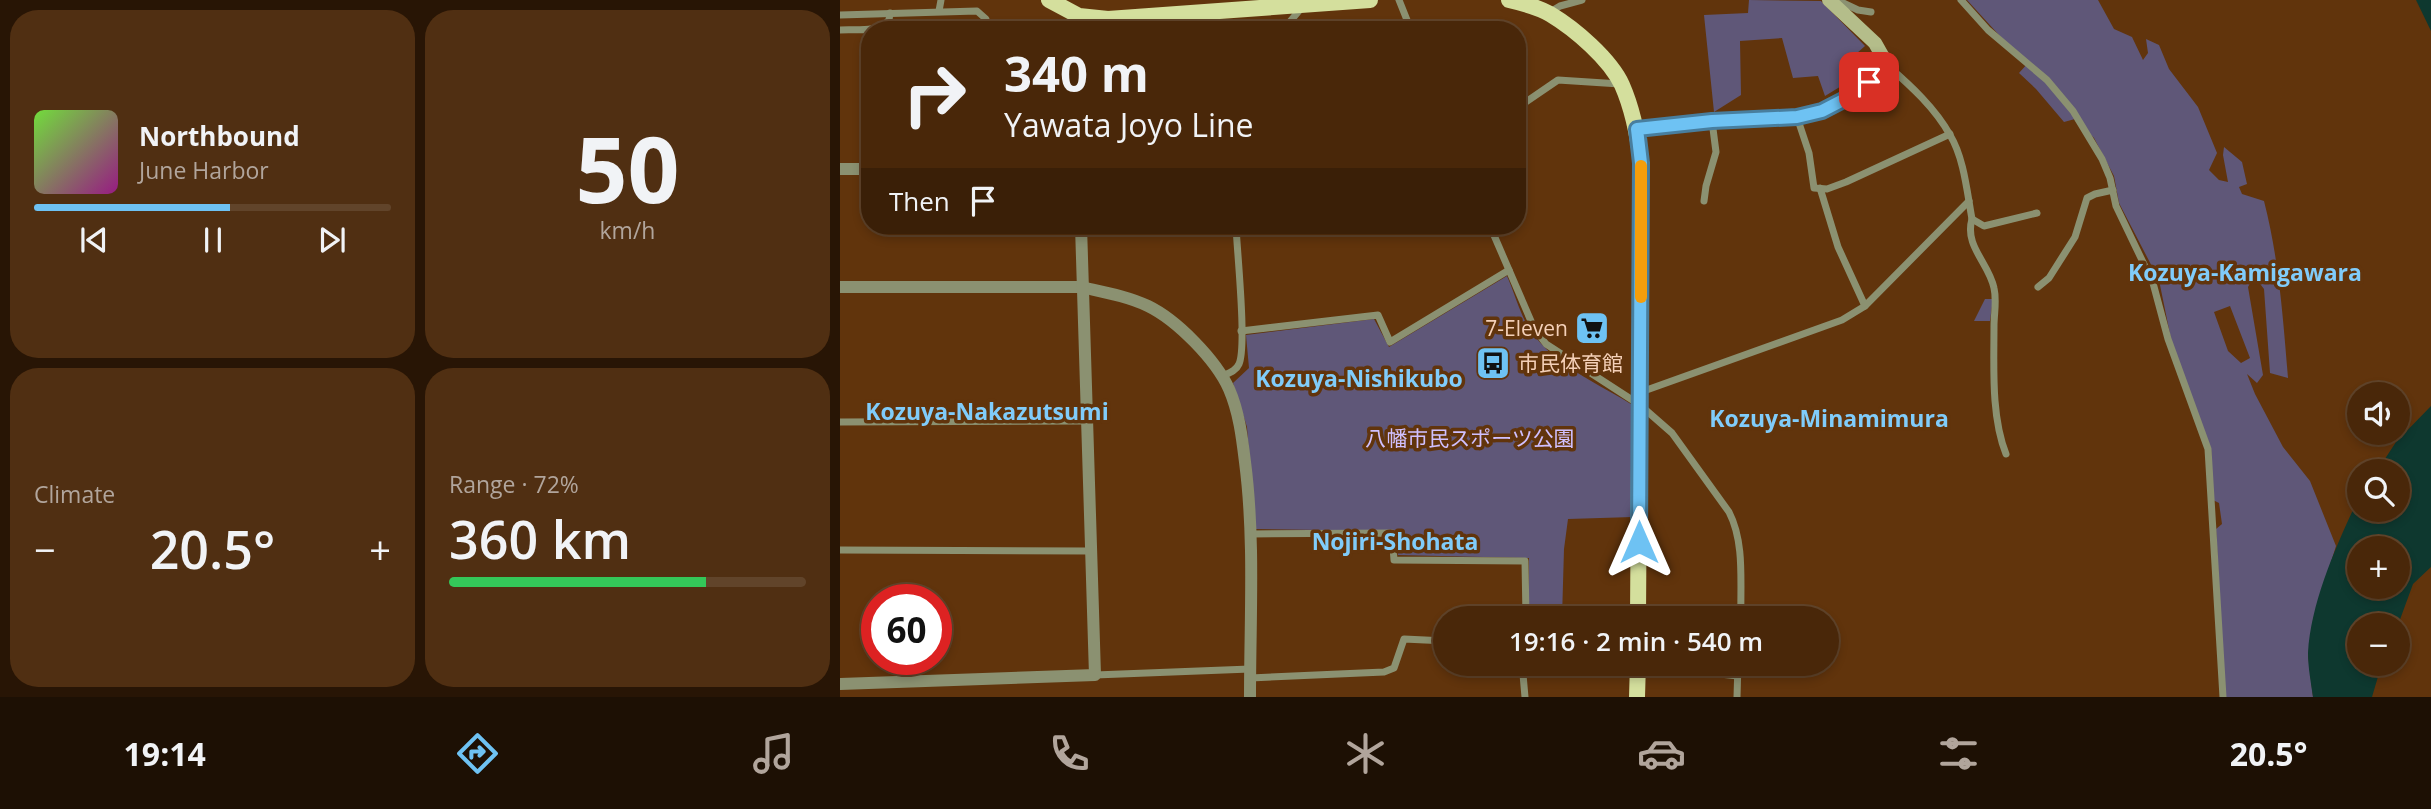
<!DOCTYPE html>
<html lang="en">
<head>
<meta charset="utf-8">
<style>
  body { margin:0; font-family:"Open Sans","Noto Sans JP",sans-serif; background:#502f12; color:#f1f3f6; height:100vh; display:flex; flex-direction:column; font-size:26px; white-space:nowrap }
  * { box-sizing:border-box; margin:0 }
  p { font-size:23px; color:#b1a59c }
  .icon { flex:none; width:38px; height:38px; fill:none; stroke:currentColor; stroke-width:2; stroke-linecap:round; stroke-linejoin:round }
  .map { position:relative; flex:1; overflow:hidden }
  .panel { display:flex; flex-direction:column; gap:10px; padding:10px; background:#281505; width:840px }
  .panel>* { flex:none }
  .top-card { position:absolute; left:21px; top:21px; width:665px; height:214px; border-radius:28px; box-shadow:0 4px 10px #0003,0 0 0 2px #61442a; background:#492709; color:#f1f3f6; overflow:hidden }
  .fabs { position:absolute; left:1507px; top:382px; display:grid; gap:14px }
  .fabs a { display:grid; place-items:center; width:63px; height:63px; border-radius:50%; background:#492709; box-shadow:0 4px 10px #0003,0 0 0 2px #61442a; font-size:35px }
  .speed { position:absolute; left:21px; top:584px; display:flex; gap:14px; font-size:35px; font-weight:700; text-align:center }
  .speed>* { display:grid; place-content:center; width:91px; height:91px; border-radius:50%; background:#492709; box-shadow:0 4px 10px #0003,0 0 0 2px #61442a; line-height:1 }
  .speed .limit { border:10px solid #d22; background:#fff; color:#111 }
  .pin { position:absolute; display:grid; place-items:center; width:60px; height:60px; color:#fff; margin:-30px; border-radius:14px; box-shadow:0 4px 10px #0006 }
  .me { position:absolute; width:77px; margin:-38px; rotate:0deg; stroke-linejoin:round; filter:drop-shadow(0 0 5px #0008) }
  .turn { display:flex; align-items:center; gap:24px; height:147px; padding:0 28px; font-size:32px }
  .turn .icon { width:91px; height:91px; stroke-width:2.5 }
  .turn b { display:block; font-size:49px; line-height:60px }
  .then { display:flex; align-items:center; height:66px; padding:0 28px; background:#0003; gap:14px; font-size:26px }
  .big { font-size:52px; font-weight:600; line-height:1.1 }
  .panel .widget { flex:1; display:flex; flex-direction:column; justify-content:center; gap:10px; min-width:0; padding:0 24px; border-radius:28px; background:#502f12 }
  .panel .dial { align-items:center; gap:0 }
  .dial b { font-size:91px; line-height:1 }
  .song { display:flex; align-items:center; gap:21px }
  .cover { width:84px; height:84px; border-radius:10px; background:linear-gradient(135deg,hsl(100 70% 55%),hsl(310 70% 35%)) }
  .played { height:7px; border-radius:4px; background:linear-gradient(90deg,#6ec2f3 55%,#61442a 55%) }
  .keys { display:flex; justify-content:space-around; direction:ltr }
  .heat { display:flex; justify-content:space-between; align-items:center; font-size:38px; direction:ltr }
  .charge { height:10px; border-radius:5px; background:linear-gradient(90deg,#34c759 72%,#61442a 0) }
  .panel .tiles { flex:1; display:grid; gap:10px; grid-template-columns:repeat(2,1fr) }
  .trip { position:absolute; left:593px; top:606px; width:406px; height:70px; border-radius:35px; background:#492709; box-shadow:0 4px 10px #0003,0 0 0 2px #61442a; font-weight:600; line-height:70px; text-align:center }
  .tab-bar { display:flex; height:112px; justify-content:space-around; align-items:center; background:#1d1004; color:#b1a59c }
  .tab-bar .icon { width:49px; height:49px }
  .tab-bar .selected { color:#6ec2f3 }
  .tab-bar b { font-size:32px; color:#f1f3f6 }
  main { display:flex; flex:1; min-height:0 }
  .map>svg:first-child { display:block }
  .green { fill:#5f5778; fill-rule:evenodd }
  .water { fill:#0e382f; fill-rule:evenodd }
  .lines { fill:none; stroke-linecap:round; stroke-linejoin:round }
  .minor { stroke:#8b9171; stroke-width:7 }
  .tertiary { stroke:#8b9171; stroke-width:12 }
  .secondary { stroke:#b4bd8a; stroke-width:14 }
  .primary { stroke:#d4df9d; stroke-width:16 }
  .route-casing { stroke:#487e9e; stroke-width:18 }
  .route { stroke:#6ec2f3; stroke-width:12 }
  .slow { stroke:#f59e0b; stroke-width:12 }
  .labels { text-anchor:middle; dominant-baseline:central; stroke-width:7; stroke-linejoin:round; paint-order:stroke }
  .poi-label { font-size:21px; fill:#f4d0b8; stroke:#61340c; text-anchor:end }
  .park-label { font-size:21px; fill:#d0c0ff; stroke:#61340c }
  .neighbourhood-label { font-size:23px; font-weight:bold; fill:#80ccfa; stroke:#61340c }
</style>
</head>
<body>
<main>
<section class="panel">
<div class="tiles">
<div class="widget">
<div class="song"><i class="cover"></i><div><b>Northbound</b><p>June Harbor</p></div></div>
<div class="played"></div>
<div class="keys"><svg class="icon" aria-label="previous" viewBox="0 0 24 24"><path d="M18 5L8 12l10 7zM5 5v14"/></svg><svg class="icon" aria-label="pause" viewBox="0 0 24 24"><path d="M8 5v14M16 5v14"/></svg><svg class="icon" aria-label="next" viewBox="0 0 24 24"><path d="M6 5l10 7-10 7zM19 5v14"/></svg></div>
</div>
<div class="widget dial"><b>50</b><p>km/h</p></div>
<div class="widget"><p>Climate</p>
<div class="heat"><a>−</a><b class="big">20.5°</b><a>+</a></div>
</div>
<div class="widget"><p>Range · 72%</p><b class="big">360 km</b><div class="charge"></div></div>
</div>
</section>
<div class="map">
<svg width="1591" height="697" viewBox="0 0 1591 697">
  <rect width="100%" height="100%" fill="#61340c"/>
  <!-- green -->
  <g class="green">
    <path d="M909,0l72,1 44,45 -26,23 4,16 -18,11 -7,-20 -25,2 -11,-40 -42,3 1,54 -27,17 -10,-97 44,-2z"/>
    <path d="M1127,0h131l16,29 18,8 11,23 5,-7 -2,-14 13,6 10,24 29,38 19,46 -8,17 10,10 9,2 -5,-27 1,-8 18,15 5,22 -8,3 3,7 22,7c15,58 19,117 24,177l-18,-5 -6,-84 -10,-13 -6,11 15,88 -6,8 -10,-9 8,20 28,53 27,34 26,65 -23,74 -5,35 5,42h-88l-9,-168 6,-5 -3,-21 -6,-3 -2,-51 -39,-105 -13,-64 -40,-77 -5,-27 -20,-38 -19,-19 -11,3 -28,-33 -17,-16 9,-10 -29,-28zM1390,306l20,52 -9,5 -13,-12 -14,-39z"/>
    <path d="M667,276c8,18 13,39 24,55 24,35 70,54 105,76l-3,110 -65,2 -4,30 -2,69h-33v-60l-131,-3 -3,-24 -140,-2 -8,-102 -14,-44 16,-15 -3,-33 128,-16 15,28z"/>
    <path d="M1145,299h8l-3,22h-16z"/>
  </g>
  <!-- water -->
  <g class="water">
    <path d="M1576,0h15v31z"/>
    <path d="M1591,406v161l-18,17 -15,41h-39v38h23l-10,34h-59c-2,-14 -5,-30 -5,-44 3,-52 29,-109 51,-156v12h39v-38h-21l19,-29zM1519,548h39v38h-39z"/>
  </g>
  <g class="lines">
    <!-- minor -->
    <g class="minor">
      <path d="M559,0l12,30"/>
      <path d="M997,0l21,10 13,2"/>
      <path d="M1121,0l27,30 59,50 26,31 29,48 8,19 6,28 37,77 15,56 40,110 15,248"/>
      <path d="M99,11l2,-11"/>
      <path d="M710,12l10,-6 22,-6"/>
      <path d="M0,15l137,-4 9,8v11"/>
      <path d="M0,30c17,-1 37,3 49,-10l1,-7"/>
      <path d="M443,30l20,-24"/>
      <path d="M1048,66c23,20 47,42 62,69 14,23 17,57 22,84 -8,27 17,44 22,69 3,13 0,25 0,38 0,41 -3,90 12,128"/>
      <path d="M677,108l41,-28 62,4"/>
      <path d="M957,117l12,36 5,35 13,1 19,-7 104,-48"/>
      <path d="M980,188l18,59 27,59"/>
      <path d="M864,201l2,-15 10,-34 -4,-31"/>
      <path d="M1132,219l12,7 53,-13"/>
      <path d="M650,226l44,102 12,16 94,61 32,28 57,79c16,31 11,71 12,106"/>
      <path d="M1198,287l11,-9 26,-41 12,-39 8,-4 18,-4"/>
      <path d="M401,331l137,-16 12,27 119,-72"/>
      <path d="M382,376c7,-3 14,-5 17,-12 8,-18 -2,-113 -3,-138"/>
      <path d="M801,392l201,-72 23,-14 104,-105"/>
      <path d="M0,422l246,-1"/>
      <path d="M410,534l142,-1 2,27 131,1 1,57"/>
      <path d="M0,550l250,1"/>
      <path d="M682,663l3,34"/>
      <path d="M781,663l117,13"/>
      <path d="M255,675l155,-6"/>
      <path d="M410,678l134,-6 10,-4 10,-29 42,2"/>
      <path d="M897,697l1,-34"/>
    </g>
    <!-- tertiary -->
    <g class="tertiary">
      <path d="M0,169h30"/>
      <path d="M0,287h241c22,5 46,9 67,19 29,14 68,54 81,83 10,23 13,48 16,73 10,77 5,157 5,235"/>
      <path d="M0,684l255,-9 -14,-449"/>
    </g>
    <!-- secondary -->
    <path class="secondary" d="M797,129l75,-8 85,-4 25,-6 27,-14 39,-31 -13,-23 -46,-43"/>
    <!-- primary -->
    <g class="primary">
      <path d="M209,0l30,16 29,3 262,-19"/>
      <path d="M669,0c13,3 29,7 41,14 25,15 60,45 72,71 11,25 16,51 19,78l-3,455"/>
      <path d="M797,697l1,-34"/>
    </g>
  </g>
  <g class="lines">
    <!-- route casing -->
    <g class="route-casing">
      <path id="route" d="M799,542l2,-379 -4,-34 75,-8 85,-4 25,-6 27,-14 20,-15"/>
    </g>
    <!-- route -->
    <use href="#route" class="route"/>
    <!-- slow -->
    <path class="slow" d="M801,297v-131"/>
  </g>
  <!-- icons -->
  <defs>
    <g id="supermarket-square" transform="scale(1.75)"><rect x="-9" y="-9" width="18" height="18" rx="4" fill="#6ec2f3" stroke="#61340c"/><path d="M-6-5.5h2.5l.6 2H6L4.5 2H-2.5L-4.4-4H-6ZM-1.5 3.2a1.3 1.3 0 1 0 .1 0ZM3 3.2a1.3 1.3 0 1 0 .1 0Z" fill="#111"/></g>
    <g id="bus-square" transform="scale(1.75)"><rect x="-9" y="-9" width="18" height="18" rx="4" fill="#6ec2f3" stroke="#61340c"/><path d="M-5-6H5V4H4V6H2V4H-2V6H-4V4H-5ZM-3.5-4V0h7V-4ZM-3.5 1.2v1.5H-2V1.2ZM2 1.2v1.5H3.5V1.2Z" fill="#111"/></g>
  </defs>
  <g fill-rule="evenodd">
    <use href="#supermarket-square" x="752" y="328"/>
    <use href="#bus-square" x="653" y="363"/>
  </g>
  <g class="labels">
    <!-- poi labels -->
    <g class="poi-label">
      <text x="728" y="328">7-Eleven</text>
      <text x="678" y="363" text-anchor="start">市民体育館</text>
    </g>
    <!-- park labels -->
    <g class="park-label">
      <text x="630" y="438">八幡市民スポーツ公園</text>
    </g>
    <!-- neighbourhood labels -->
    <g class="neighbourhood-label">
      <text x="1405" y="272">Kozuya-Kamigawara</text>
      <text x="519" y="378">Kozuya-Nishikubo</text>
      <text x="147" y="411">Kozuya-Nakazutsumi</text>
      <text x="989" y="418">Kozuya-Minamimura</text>
      <text x="555" y="541">Nojiri-Shohata</text>
    </g>
  </g>
</svg>
<div class="fabs">
<a><svg class="icon" aria-label="sound" viewBox="0 0 24 24"><path d="M4 9h4l5-4v14l-5-4H4zM17 9q2 3 0 6"/></svg></a>
<a><svg class="icon" aria-label="search" viewBox="0 0 24 24"><circle cx="10" cy="10" r="6"/><path d="M15 15l6 6"/></svg></a>
<a>+</a>
<a>−</a>
</div>
<div class="speed"><div class="limit">60</div></div>
<div class="pin" style="left:1029px;top:82px;background:#d93025"><svg class="icon" aria-label="arrive" viewBox="0 0 24 24"><path d="M6 21V4h12l-3 4 3 4H6"/></svg></div>
<svg class="me" style="left:799px;top:542px" viewBox="-20 -20 40 40"><path d="M0-17L14 15 0 8-14 15z" fill="#6ec2f3" stroke="#fff" stroke-width="4"/></svg>
<div class="trip">19:16 · 2 min · 540 m</div>
<div class="top-card">
<div class="turn"><svg class="icon" aria-label="right" viewBox="0 0 24 24"><path d="M7 20v-9h11M14 6l5 5-5 5"/></svg><div><b>340 m</b>Yawata Joyo Line</div></div>
<div class="then">Then<svg class="icon" aria-label="arrive" viewBox="0 0 24 24"><path d="M6 21V4h12l-3 4 3 4H6"/></svg></div>
</div>
</div>
</main>
<nav class="tab-bar">
<b>19:14</b>
<svg class="icon selected" aria-label="directions" viewBox="0 0 24 24"><path d="M12 3l9 9-9 9-9-9zM9 14v-3h6M13 9l2 2-2 2"/></svg>
<svg class="icon" aria-label="music" viewBox="0 0 24 24"><path d="M9 18V5l10-2v13"/><circle cx="6" cy="18" r="3"/><circle cx="16" cy="16" r="3"/></svg>
<svg class="icon" aria-label="phone" viewBox="0 0 24 24"><path d="M5 4h4l2 5-3 2q2 4 5 5l2-3 5 2v4C11 20 4 13 5 4z"/></svg>
<svg class="icon" aria-label="climate" viewBox="0 0 24 24"><path d="M12 3v18M4 7l16 10M4 17L20 7"/></svg>
<svg class="icon" aria-label="car" viewBox="0 0 24 24"><path d="M5 17H2v-5l4-1 3-4h7l3 4 3 1v5h-3M9 17h6M6 11h13"/><circle cx="7" cy="17" r="2"/><circle cx="17" cy="17" r="2"/></svg>
<svg class="icon" aria-label="filters" viewBox="0 0 24 24"><path d="M4 7h16M4 17h16"/><circle cx="9" cy="7" r="2"/><circle cx="15" cy="17" r="2"/></svg>
<b>20.5°</b>
</nav>
</body>
</html>
